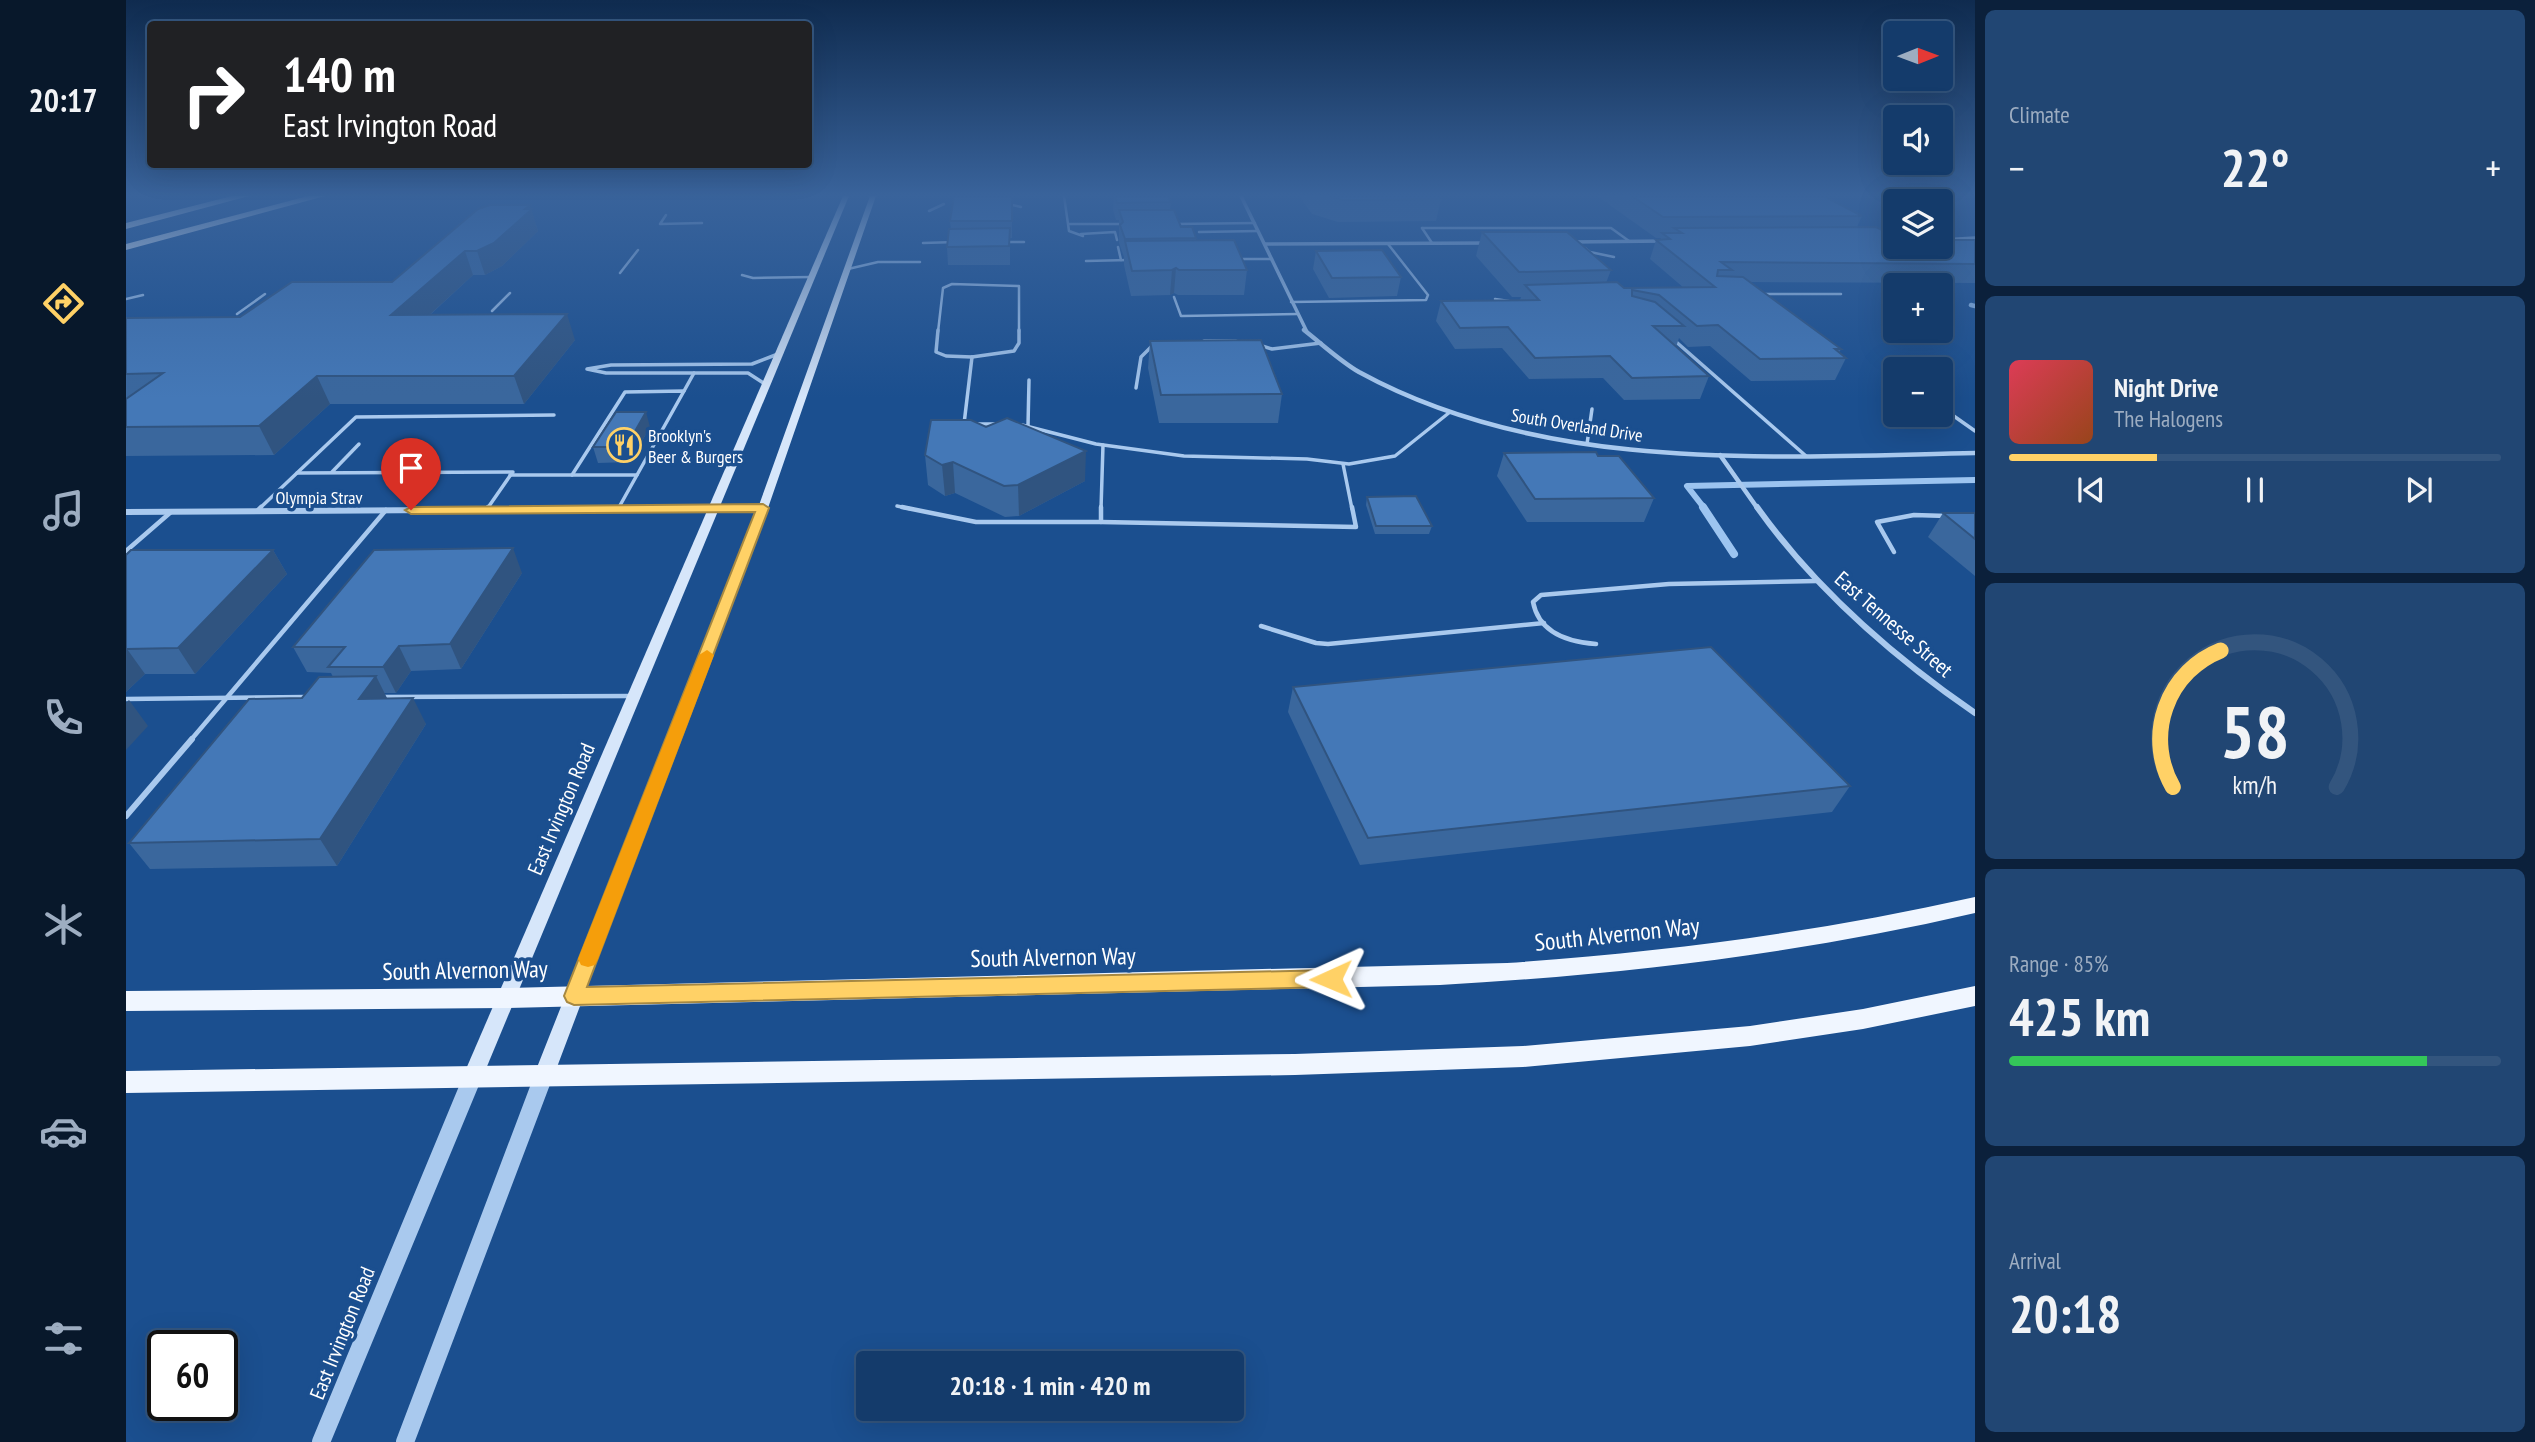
<!DOCTYPE html>
<html lang="en">
<head>
<meta charset="utf-8">
<style>
  body { margin:0; font-family:"PT Sans Narrow",sans-serif; background:#214673; color:#f1f3f6; height:100vh; display:flex; flex-direction:column; font-size:26px; white-space:nowrap }
  * { box-sizing:border-box; margin:0 }
  p { font-size:23px; color:#9dadc1 }
  .icon { flex:none; width:38px; height:38px; fill:none; stroke:currentColor; stroke-width:2; stroke-linecap:round; stroke-linejoin:round }
  .map { position:relative; flex:1; overflow:hidden }
  .side { display:flex; flex-direction:column; gap:10px; padding:10px; background:#0b203b; width:560px }
  .side>* { flex:none }
  .banner { position:absolute; left:21px; top:21px; width:665px; height:147px; border-radius:7px; box-shadow:0 7px 28px #0002,0 0 0 2px #33557e; background:#202124; color:#fff; overflow:hidden }
  .needle { width:46px; rotate:89deg }
  .fabs { position:absolute; left:1757px; top:21px; display:grid; gap:14px }
  .fabs a { display:grid; place-items:center; width:70px; height:70px; border-radius:7px; background:#143b6b; box-shadow:0 7px 28px #0002,0 0 0 2px #33557e; font-size:35px }
  .speed { position:absolute; left:21px; top:1330px; display:flex; gap:14px; font-size:35px; font-weight:700; text-align:center }
  .speed>* { display:grid; place-content:center; width:91px; height:91px; border-radius:50%; background:#143b6b; box-shadow:0 7px 28px #0002,0 0 0 2px #33557e; line-height:1 }
  .speed .limit { border:4px solid #111; border-radius:10px; background:#fff; color:#111 }
  .pin { position:absolute; display:grid; place-items:center; width:60px; height:60px; color:#fff; margin:-72px -30px; border-radius:50% 50% 50% 0; rotate:-45deg; box-shadow:0 0 7px #0007 }
  .pin .icon { rotate:45deg }
  .me { position:absolute; width:77px; margin:-38px; rotate:269deg; stroke-linejoin:round; filter:drop-shadow(0 0 5px #0008) }
  .turn { display:flex; align-items:center; gap:24px; height:147px; padding:0 21px; font-size:32px }
  .turn .icon { width:91px; height:91px; stroke-width:2.5 }
  .turn b { display:block; font-size:49px; line-height:60px }
  .big { font-size:52px; font-weight:700; line-height:1.1 }
  .side .card { flex:1; display:flex; flex-direction:column; justify-content:center; gap:10px; min-width:0; padding:0 24px; border-radius:10px; background:#214673 }
  .side .dial { align-items:center; gap:0 }
  .dial svg { height:182px; overflow:visible; fill:none; stroke:#33557e; stroke-width:7; stroke-linecap:round; text-anchor:middle }
  .dial text { fill:#f1f3f6; stroke:none }
  .song { display:flex; align-items:center; gap:21px }
  .cover { width:84px; height:84px; border-radius:10px; background:linear-gradient(135deg,hsl(350 70% 55%),hsl(20 70% 35%)) }
  .played { height:7px; border-radius:4px; background:linear-gradient(90deg,#ffd166 30%,#33557e 30%) }
  .keys { display:flex; justify-content:space-around; direction:ltr }
  .heat { display:flex; justify-content:space-between; align-items:center; font-size:38px; direction:ltr }
  .charge { height:10px; border-radius:5px; background:linear-gradient(90deg,#34c759 85%,#33557e 0) }
  .trip { position:absolute; left:730px; top:1351px; width:388px; height:70px; border-radius:7px; background:#143b6b; box-shadow:0 7px 28px #0002,0 0 0 2px #33557e; font-weight:700; line-height:70px; text-align:center }
  main { display:flex; flex:1; min-height:0 }
  .menu { display:flex; flex-direction:column; width:126px; justify-content:space-around; align-items:center; background:#08182b; color:#9dadc1 }
  .menu .icon { width:49px; height:49px }
  .menu .on { color:#ffd166 }
  .menu b { font-size:32px; color:#f1f3f6 }
  .map>svg:first-child { display:block }
  .lines { fill:none; stroke-linecap:round; stroke-linejoin:round }
  .stream-far2 { stroke:#9cc4f0; stroke-width:4.5 }
  .stream-far1 { stroke:#9cc4f0; stroke-width:6 }
  .stream { stroke:#9cc4f0; stroke-width:8 }
  .service-far3 { stroke:#a9c9ee; stroke-width:2.5 }
  .service-far2 { stroke:#a9c9ee; stroke-width:3.5 }
  .service-far1 { stroke:#a9c9ee; stroke-width:4.5 }
  .service { stroke:#a9c9ee; stroke-width:6 }
  .minor-far2 { stroke:#a9c9ee; stroke-width:3.5 }
  .minor-far1 { stroke:#a9c9ee; stroke-width:4.5 }
  .minor { stroke:#a9c9ee; stroke-width:6 }
  .tertiary { stroke:#a9c9ee; stroke-width:18 }
  .secondary { fill:#d6e6fa; fill-rule:evenodd }
  .primary { fill:#f0f6ff; fill-rule:evenodd }
  .motorway { fill:#fff; fill-rule:evenodd }
  .wall { fill:#3a679d }
  .shaded-wall { fill:#305480 }
  .building { fill:#4478b7; stroke:#305480; stroke-width:2 }
  .route { fill:#ffd166; stroke:#a68842; stroke-width:2 }
  .slow { fill:#f59e0b }
  .labels { text-anchor:middle; dominant-baseline:central; stroke-width:7; stroke-linejoin:round; paint-order:stroke }
  .far-street-label { font-size:18px; fill:#fff; stroke:#1b4f8f }
  .far-poi-label { font-size:18px; fill:#fff; stroke:#1b4f8f; text-anchor:start }
  .street-label { font-size:21px; fill:#fff; stroke:#1b4f8f }
  .near-street-label { font-size:24px; fill:#fff; stroke:#1b4f8f }
</style>
</head>
<body>
<main>
<nav class="menu">
<b>20:17</b>
<svg class="icon on" aria-label="directions" viewBox="0 0 24 24"><path d="M12 3l9 9-9 9-9-9zM9 14v-3h6M13 9l2 2-2 2"/></svg>
<svg class="icon" aria-label="music" viewBox="0 0 24 24"><path d="M9 18V5l10-2v13"/><circle cx="6" cy="18" r="3"/><circle cx="16" cy="16" r="3"/></svg>
<svg class="icon" aria-label="phone" viewBox="0 0 24 24"><path d="M5 4h4l2 5-3 2q2 4 5 5l2-3 5 2v4C11 20 4 13 5 4z"/></svg>
<svg class="icon" aria-label="climate" viewBox="0 0 24 24"><path d="M12 3v18M4 7l16 10M4 17L20 7"/></svg>
<svg class="icon" aria-label="car" viewBox="0 0 24 24"><path d="M5 17H2v-5l4-1 3-4h7l3 4 3 1v5h-3M9 17h6M6 11h13"/><circle cx="7" cy="17" r="2"/><circle cx="17" cy="17" r="2"/></svg>
<svg class="icon" aria-label="filters" viewBox="0 0 24 24"><path d="M4 7h16M4 17h16"/><circle cx="9" cy="7" r="2"/><circle cx="15" cy="17" r="2"/></svg>
</nav>
<div class="map">
<svg width="1849" height="1442" viewBox="0 0 1849 1442">
  <rect width="100%" height="100%" fill="#1b4f8f"/>
  <g class="lines">
    <!-- stream-far2 -->
    <path class="stream-far2" d="M1845,305l4,1"/>
    <!-- stream-far1 -->
    <path class="stream-far1" d="M1579,509l-18,-23 288,-6"/>
    <!-- stream -->
    <path class="stream" d="M1577,507l31,47"/>
    <!-- service-far3 -->
    <g class="service-far3">
      <path d="M879,196l-1,7 17,4"/>
      <path d="M938,196l5,35 14,5"/>
      <path d="M803,211l15,-7"/>
      <path d="M540,215l-6,9 42,-1"/>
      <path d="M943,224h56"/>
      <path d="M1048,224l81,-1"/>
      <path d="M1296,228h189l18,13"/>
      <path d="M1296,228l10,15"/>
      <path d="M1073,232l59,-1"/>
      <path d="M955,234l34,-2 2,8"/>
      <path d="M877,242h21"/>
      <path d="M797,243l32,-1"/>
      <path d="M992,247l3,13"/>
      <path d="M1459,248l5,4 24,5"/>
      <path d="M1110,259h36"/>
      <path d="M960,261l42,-1"/>
      <path d="M722,269l30,-7h42"/>
      <path d="M494,273l18,-23"/>
      <path d="M616,275l11,3 58,-1"/>
      <path d="M1634,294h81"/>
      <path d="M1048,297l7,19 116,-2"/>
      <path d="M0,299l17,-4"/>
      <path d="M1369,299l14,2"/>
      <path d="M1165,302l135,-2 2,-5 -40,-51"/>
      <path d="M366,311l18,-18"/>
      <path d="M111,314l28,-20"/>
      <path d="M812,332l5,-44 9,-4 67,2v46"/>
    </g>
    <!-- service-far2 -->
    <g class="service-far2">
      <path d="M812,330l-2,22 10,4 26,1"/>
      <path d="M1548,340l132,116"/>
      <path d="M1078,341h32"/>
      <path d="M1133,345l13,4 49,-6"/>
      <path d="M846,357l-8,67h34"/>
      <path d="M846,357l42,-6 5,-8v-13"/>
      <path d="M639,384l-17,-11h-142l-19,-4 24,-4 141,-1 26,-10"/>
      <path d="M1010,388l5,-31 14,-14"/>
      <path d="M558,391l10,-18"/>
      <path d="M1815,407l34,24"/>
      <path d="M896,425l74,19 88,12 123,3 42,5 46,-8 55,-44"/>
      <path d="M902,426l1,-46"/>
      <path d="M1461,444l5,-35"/>
      <path d="M1217,464l9,45"/>
      <path d="M206,472l27,-28"/>
      <path d="M171,473l216,-1"/>
      <path d="M384,475h127l-19,34"/>
      <path d="M446,475l53,-83 59,-1 -47,84"/>
      <path d="M771,506l14,3"/>
      <path d="M133,509l97,-92 198,-2"/>
      <path d="M361,509l25,-36"/>
      <path d="M975,509l2,-64"/>
    </g>
    <!-- service-far1 -->
    <g class="service-far1">
      <path d="M776,507l74,15h125v-15"/>
      <path d="M360,510l2,-3"/>
      <path d="M131,511l4,-4"/>
      <path d="M975,522l255,5 -4,-20"/>
      <path d="M0,551l45,-39"/>
      <path d="M1768,552l-17,-30 37,-7 33,1"/>
      <path d="M1135,626l55,17 12,1 216,-21"/>
      <path d="M1470,644c-28,-2 -57,-11 -63,-42l8,-7 128,-11 148,-3"/>
      <path d="M255,697l252,-1"/>
      <path d="M0,699l182,-2"/>
      <path d="M64,741l196,-231"/>
    </g>
    <!-- service -->
    <path class="service" d="M0,816l66,-77"/>
    <!-- minor-far2 -->
    <g class="minor-far2">
      <path d="M1115,196l66,136"/>
      <path d="M1815,240l34,-2"/>
      <path d="M1444,242l94,-1"/>
      <path d="M1139,244l224,-1"/>
    </g>
    <!-- minor-far1 -->
    <g class="minor-far1">
      <path d="M1178,330c18,14 36,31 55,42 186,102 412,85 616,81"/>
      <path d="M1594,455l38,54"/>
      <path d="M515,509l122,-1"/>
    </g>
    <!-- minor -->
    <g class="minor">
      <path d="M1631,507c59,83 135,149 218,206"/>
      <path d="M0,512l637,-4"/>
    </g>
    <!-- tertiary -->
    <g class="tertiary">
      <path d="M195,1442l152,-366"/>
      <path d="M279,1442l139,-367"/>
    </g>
    <!-- secondary -->
    <g class="secondary">
      <path d="M717,196h6l-366,880 -3,6 -7,3 -7,-3 -3,-6z"/>
      <path d="M744,196h6l-108,312 -214,567 -3,6 -7,3 -7,-3 -3,-6 224,-567z"/>
    </g>
    <!-- primary -->
    <g class="primary">
      <path d="M1849,897v16c-177,41 -354,62 -535,72l-935,23 -379,3v-20l379,-3 1002,-25c158,-11 313,-31 468,-66z"/>
      <path d="M1849,986v20l-112,23 -113,17 -227,21 -228,8 -1169,18v-22l1169,-17 228,-8 227,-20 113,-17z"/>
    </g>
    <!-- motorway -->
    <g class="motorway">
      <path d="M106,196h17l-123,33v-6z"/>
      <path d="M182,196h17l-199,54v-6z"/>
    </g>
  </g>
  <!-- wall -->
  <g class="wall">
    <path d="M886,196v42h-2v27h-62l-1,-18 4,-18 -1,-8z"/>
    <path d="M988,196h54l3,6 -1,8 11,17 15,11v2l51,30 -3,25h-66l-4,-2 -4,2 -39,1 -7,-31v-8l-5,-14v-23h-3l-3,-10z"/>
    <path d="M1173,196h139l3,3 -5,22 -98,1 -26,-8z"/>
    <path d="M1471,196h227l38,20 -5,11 38,20h46l34,-7v43l-226,-1 92,67 -2,4 7,5 -11,22 -84,1 -41,-35 -22,1 -9,-9 -3,9 33,29 -9,23 -76,1 -21,-22 -74,1 -27,-31 -47,1 -19,-28 5,-20 79,-1 1,-3h-9l-36,-41 6,-24 129,38 -5,13 18,5h60l-34,-29 6,-19h4l1,-2h-5z"/>
    <path d="M405,209l7,22 -36,35 -17,9h-12l-43,40 145,25 -51,64h-194l-56,51 -148,1v-138l114,-1 152,-35z"/>
    <path d="M1190,251l85,26 -4,19 -68,2 -16,-29z"/>
    <path d="M1024,341l132,53 -4,29h-119l-11,-55z"/>
    <path d="M524,427l-20,35 -32,1 -5,-16z"/>
    <path d="M1378,453l94,3 56,42 -10,24h-117l-30,-46z"/>
    <path d="M799,455l160,26 -66,35 -14,1 -50,-24 -10,3 -17,-11z"/>
    <path d="M1241,497l65,29 -3,8h-54l-9,-29z"/>
    <path d="M1817,513h32v63l-47,-39z"/>
    <path d="M147,550l14,24 -92,100h-50l-19,18v-137z"/>
    <path d="M396,573l-61,96 -50,2 -15,22h-12l3,6 39,25 -89,142 -187,3 -21,-26 173,-145 31,-21 -2,-4 -24,-1 -14,-25z"/>
    <path d="M1167,687l557,99 -18,26 -472,53 -72,-153z"/>
  </g>
  <!-- shaded-wall -->
  <g class="shaded-wall">
    <path d="M404,205l8,26 -36,35 -17,9 -8,-24z"/>
    <path d="M339,251l8,24 -72,66 -10,-26z"/>
    <path d="M1050,268l-2,25 -4,2 2,-25z"/>
    <path d="M441,314l8,26 -51,64 -10,-28z"/>
    <path d="M191,376l13,28 -56,51 -15,-29z"/>
    <path d="M520,412l4,15 -20,35 -4,-15z"/>
    <path d="M960,451l-1,30 -66,35 -1,-31z"/>
    <path d="M827,462l2,31 -10,3 -3,-31z"/>
    <path d="M387,548l9,25 -61,96 -11,-25z"/>
    <path d="M147,550l14,24 -92,100 -17,-26z"/>
    <path d="M273,646l12,25 -15,22 -13,-26z"/>
    <path d="M1,649l18,25 -19,18v-42z"/>
    <path d="M250,676l13,26 -30,-3z"/>
    <path d="M287,698l13,26 -89,142 -17,-27z"/>
    <path d="M3,700l19,26 -22,24v-47z"/>
  </g>
  <!-- building -->
  <g class="building">
    <path d="M828,196h58v25h-62z"/>
    <path d="M989,196h53l3,6 -54,1z"/>
    <path d="M1202,196h110l3,3 -99,1z"/>
    <path d="M1506,196h192l38,20 -199,1z"/>
    <path d="M364,205h40l-5,4h7l-38,34 -17,8h-12l-74,64 176,-1 -53,62h-197l-58,50 -133,1v-28l37,-26 -37,1v-56l114,-1 52,-35h100l86,-73z"/>
    <path d="M993,210h55l7,17h11l4,11 -71,1 -5,-14 3,-3z"/>
    <path d="M1750,227l19,9v11h46v-2l4,-5h30v24l-254,-2 11,8h-14l-1,6 26,1 98,72h-6l11,9 -86,1 -42,-34 -21,1 -38,-31 -27,-5v6l23,6 29,24h-31l56,50 -77,2 -22,-22 -75,2 -27,-31 -48,1 -19,-27 98,-1 -14,-15 92,-3 7,6 91,-1 -59,-47 14,-1 -8,-6h20l-8,-5z"/>
    <path d="M884,228l-1,18 -62,1 2,-18z"/>
    <path d="M1356,232h85l44,38 -92,2z"/>
    <path d="M1108,240l13,30h-68l-3,-2 -4,2 -40,1 -7,-30z"/>
    <path d="M1256,250l19,27 -69,1 -16,-27z"/>
    <path d="M1135,340l21,54 -121,1 -11,-54z"/>
    <path d="M490,412h30l-20,35h-33z"/>
    <path d="M881,418l79,33 -68,34 -14,1 -51,-24 -11,3 -17,-10 6,-35h40l15,7z"/>
    <path d="M1470,452l2,4h21l35,42 -119,1 -31,-46z"/>
    <path d="M1290,496l16,30h-56l-9,-29z"/>
    <path d="M1817,513h32v26z"/>
    <path d="M387,548l-63,96 -51,2 -16,21h-55l17,-20h-52l81,-97z"/>
    <path d="M5,550h142l-95,98 -51,1 -1,1v-95z"/>
    <path d="M1585,647l139,139 -482,52 -75,-151z"/>
    <path d="M250,676l-17,23 54,-1 -93,141 -191,4 120,-144 53,-1 17,-21z"/>
  </g>
  <!-- sky -->
  <linearGradient id="sky" x2="0" y2="1"><stop stop-color="#0f2b4f"/><stop offset="0.49" stop-color="#39639b"/><stop offset="1" stop-color="#39639b" stop-opacity="0"/></linearGradient>
  <rect width="1849" height="398" fill="url(#sky)"/>
  <!-- route -->
  <path class="route" d="M637,504l6,4 -182,479 744,-17 7,3 3,6 -3,6 -7,2 -757,18 -7,-3 -3,-6 191,-484 -344,2 -6,-4 6,-3z"/>
  <!-- slow -->
  <path class="slow" d="M581,650l7,5 -116,304 -3,6 -7,2 -7,-2 -3,-6 121,-304z"/>
  <!-- icons -->
  <defs>
    <g id="restaurant-ring" transform="scale(1.75)"><circle r="9.5" fill="#1b4f8f" stroke="#ffd166" stroke-width="1.5"/><path d="M-5-6h1v4h1v-4h1v4h1v-4h1v5L-1.5 .5V6h-2V.5L-5-1ZM5-6V6H3V1.5H1.5Q1.5-4 5-6Z" fill="#ffd166"/></g>
  </defs>
  <g fill-rule="evenodd">
    <use href="#restaurant-ring" x="498" y="445"/>
  </g>
  <g class="labels">
    <!-- far-street labels -->
    <g class="far-street-label">
      <text transform="translate(1451 425) rotate(9)">South Overland Drive</text>
      <text x="193" y="497">Olympia Strav</text>
    </g>
    <!-- far-poi labels -->
    <g class="far-poi-label">
      <text x="522" y="435">Brooklyn's<tspan x="522" dy="21">Beer &amp; Burgers</tspan></text>
    </g>
    <!-- street labels -->
    <g class="street-label">
      <text transform="translate(1768 624) rotate(41)">East Tennesse Street</text>
      <text transform="translate(435 809) rotate(-67)">East Irvington Road</text>
      <text transform="translate(216 1333) rotate(-68)">East Irvington Road</text>
    </g>
    <!-- near-street labels -->
    <g class="near-street-label">
      <text transform="translate(1491 934) rotate(-6)">South Alvernon Way</text>
      <text transform="translate(927 957) rotate(-1)">South Alvernon Way</text>
      <text transform="translate(339 970) rotate(-1)">South Alvernon Way</text>
    </g>
  </g>
</svg>
<div class="fabs">
<a><svg class="needle" viewBox="-14 -14 28 28"><path d="M0-13l5 13h-10z" fill="#e53935"/><path d="M0 13l5-13h-10z" fill="#9dadc1"/></svg></a>
<a><svg class="icon" aria-label="sound" viewBox="0 0 24 24"><path d="M4 9h4l5-4v14l-5-4H4zM17 9q2 3 0 6"/></svg></a>
<a><svg class="icon" aria-label="layers" viewBox="0 0 24 24"><path d="M12 4l9 5-9 5-9-5zM3 14l9 5 9-5"/></svg></a>
<a>+</a>
<a>−</a>
</div>
<div class="speed"><div class="limit">60</div></div>
<div class="pin" style="left:285px;top:510px;background:#d93025"><svg class="icon" aria-label="arrive" viewBox="0 0 24 24"><path d="M6 21V4h12l-3 4 3 4H6"/></svg></div>
<svg class="me" style="left:1205px;top:979px" viewBox="-20 -20 40 40"><path d="M0-17L14 15 0 8-14 15z" fill="#ffd166" stroke="#fff" stroke-width="4"/></svg>
<div class="trip">20:18 · 1 min · 420 m</div>
<div class="banner">
<div class="turn"><svg class="icon" aria-label="right" viewBox="0 0 24 24"><path d="M7 20v-9h11M14 6l5 5-5 5"/></svg><div><b>140 m</b>East Irvington Road</div></div>
</div>
</div>
<section class="side">
<div class="card"><p>Climate</p>
<div class="heat"><a>−</a><b class="big">22°</b><a>+</a></div>
</div>
<div class="card">
<div class="song"><i class="cover"></i><div><b>Night Drive</b><p>The Halogens</p></div></div>
<div class="played"></div>
<div class="keys"><svg class="icon" aria-label="previous" viewBox="0 0 24 24"><path d="M18 5L8 12l10 7zM5 5v14"/></svg><svg class="icon" aria-label="pause" viewBox="0 0 24 24"><path d="M8 5v14M16 5v14"/></svg><svg class="icon" aria-label="next" viewBox="0 0 24 24"><path d="M6 5l10 7-10 7zM19 5v14"/></svg></div>
</div>
<div class="card dial"><svg viewBox="0 0 100 80">
<path d="M14 69A42 42 0 1 1 86 69"/>
<path d="M14 69A42 42 0 0 1 35 9" stroke="#ffd166"/>
<text x="50" y="56" font-size="32" font-weight="700">58</text>
<text x="50" y="72" font-size="11">km/h</text>
</svg></div>
<div class="card"><p>Range · 85%</p><b class="big">425 km</b><div class="charge"></div></div>
<div class="card"><p>Arrival</p><b class="big">20:18</b></div>
</section>
</main>
</body>
</html>
